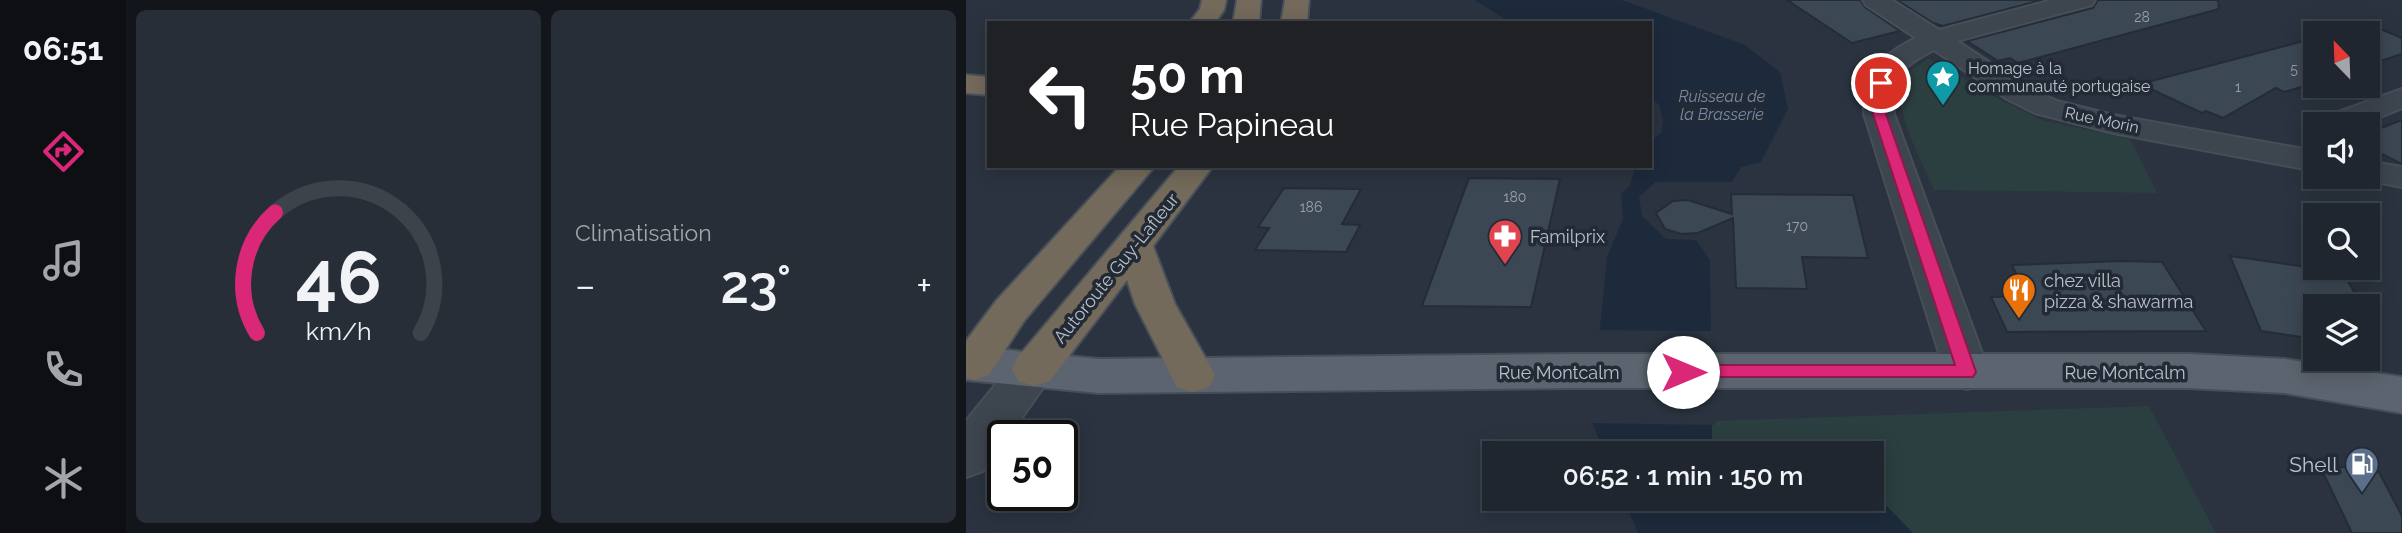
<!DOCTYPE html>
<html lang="fr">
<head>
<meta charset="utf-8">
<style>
  body { margin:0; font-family:Raleway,sans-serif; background:#282e37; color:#f1f3f6; height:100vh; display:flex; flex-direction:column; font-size:26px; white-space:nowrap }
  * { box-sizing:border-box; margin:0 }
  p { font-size:23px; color:#a2a5aa }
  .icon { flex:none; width:38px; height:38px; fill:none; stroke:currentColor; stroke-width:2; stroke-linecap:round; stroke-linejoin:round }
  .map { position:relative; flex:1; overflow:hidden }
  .drawer { display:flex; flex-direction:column; gap:10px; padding:10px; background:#12151a; width:840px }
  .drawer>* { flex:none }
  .hud { position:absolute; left:21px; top:21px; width:665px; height:147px; border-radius:0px; box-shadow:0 4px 18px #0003,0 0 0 2px #3d434b; background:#202124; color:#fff; overflow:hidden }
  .needle { width:46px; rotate:337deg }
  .controls { position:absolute; left:1337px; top:21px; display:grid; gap:14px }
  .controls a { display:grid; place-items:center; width:77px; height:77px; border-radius:0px; background:#20262f; box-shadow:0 4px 18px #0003,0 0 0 2px #3d434b; font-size:35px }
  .speed { position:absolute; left:21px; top:420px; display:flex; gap:14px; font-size:35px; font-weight:700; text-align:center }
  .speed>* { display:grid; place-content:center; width:91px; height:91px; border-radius:50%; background:#20262f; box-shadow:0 4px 18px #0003,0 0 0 2px #3d434b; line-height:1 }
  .speed .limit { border:4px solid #111; border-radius:10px; background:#fff; color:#111 }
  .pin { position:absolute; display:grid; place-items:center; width:60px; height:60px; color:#fff; margin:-30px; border:4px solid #fff; border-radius:50%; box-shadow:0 2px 7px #0007 }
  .me { position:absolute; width:77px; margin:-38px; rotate:90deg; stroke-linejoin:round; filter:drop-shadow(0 0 5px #0008) }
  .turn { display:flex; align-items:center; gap:24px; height:147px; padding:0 28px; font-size:32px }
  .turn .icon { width:91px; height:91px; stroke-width:2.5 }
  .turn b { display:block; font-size:49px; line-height:60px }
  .big { font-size:52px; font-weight:600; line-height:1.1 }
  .drawer .tile { flex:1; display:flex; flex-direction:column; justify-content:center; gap:10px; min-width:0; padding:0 24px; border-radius:10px; background:#282e37 }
  .drawer .dial { align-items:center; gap:0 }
  .dial svg { height:182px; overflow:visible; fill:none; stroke:#3d434b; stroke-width:7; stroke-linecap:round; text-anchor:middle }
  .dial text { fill:#f1f3f6; stroke:none }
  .heat { display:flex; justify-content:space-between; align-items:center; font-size:38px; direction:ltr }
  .drawer .tiles { flex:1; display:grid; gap:10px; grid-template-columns:repeat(2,1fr) }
  .trip { position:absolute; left:516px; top:441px; width:402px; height:70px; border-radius:0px; background:#20262f; box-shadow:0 4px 18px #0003,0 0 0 2px #3d434b; font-weight:600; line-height:70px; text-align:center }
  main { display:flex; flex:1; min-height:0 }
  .menu { display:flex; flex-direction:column; width:126px; justify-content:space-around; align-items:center; background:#0d0f13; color:#a2a5aa }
  .menu .icon { width:49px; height:49px }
  .menu .active { color:#db2777 }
  .menu b { font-size:32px; color:#f1f3f6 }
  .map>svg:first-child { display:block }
  .green { fill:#2b3e40 }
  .water { fill:#1d2a3c }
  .pier { fill:#2a333f }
  .building { fill:#3c4754; stroke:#242c36; stroke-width:2 }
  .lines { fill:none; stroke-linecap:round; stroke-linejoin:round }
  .minor-casing { stroke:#474e58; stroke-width:4 }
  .major-casing { stroke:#474e58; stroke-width:4 }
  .highway-casing { stroke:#48505a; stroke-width:4 }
  .minor { fill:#3d454f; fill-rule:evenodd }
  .major { fill:#5c646f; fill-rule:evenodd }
  .highway { fill:#746a5b; fill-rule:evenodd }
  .route { fill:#db2777; stroke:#8e194d; stroke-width:2 }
  .labels { text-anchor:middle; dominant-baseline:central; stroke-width:7; stroke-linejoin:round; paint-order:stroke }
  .number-label { font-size:14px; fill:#98a0ab }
  .far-poi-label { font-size:16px; fill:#bac0ca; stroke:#222a35; text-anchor:start }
  .far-water-label { font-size:16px; font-style:italic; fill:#788ba4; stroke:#222a35 }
  .far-street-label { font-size:16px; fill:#bac0ca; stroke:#222a35 }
  .poi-label { font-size:18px; fill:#bac0ca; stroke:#222a35; text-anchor:start }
  .street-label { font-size:18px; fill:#bac0ca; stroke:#222a35 }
  .near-poi-label { font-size:21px; fill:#bac0ca; stroke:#222a35; text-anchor:end }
</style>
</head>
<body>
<main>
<nav class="menu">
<b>06:51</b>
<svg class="icon active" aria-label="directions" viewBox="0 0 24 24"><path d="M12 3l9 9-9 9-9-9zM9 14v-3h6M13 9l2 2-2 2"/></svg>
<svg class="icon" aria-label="music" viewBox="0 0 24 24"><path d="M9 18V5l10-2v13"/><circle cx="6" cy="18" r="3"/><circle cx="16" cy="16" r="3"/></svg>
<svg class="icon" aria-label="phone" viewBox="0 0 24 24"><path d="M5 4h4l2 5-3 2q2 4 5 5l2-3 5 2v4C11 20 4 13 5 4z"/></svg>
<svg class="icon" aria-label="climate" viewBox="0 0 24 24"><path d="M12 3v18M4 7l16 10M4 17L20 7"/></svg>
</nav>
<section class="drawer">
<div class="tiles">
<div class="tile dial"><svg viewBox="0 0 100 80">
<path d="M14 69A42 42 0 1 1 86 69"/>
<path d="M14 69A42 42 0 0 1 22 16" stroke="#db2777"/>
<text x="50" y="56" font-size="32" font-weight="700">46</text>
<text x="50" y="72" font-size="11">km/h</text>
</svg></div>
<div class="tile"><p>Climatisation</p>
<div class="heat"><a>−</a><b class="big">23°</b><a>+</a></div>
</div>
</div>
</section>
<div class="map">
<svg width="1436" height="533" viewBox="0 0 1436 533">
  <rect width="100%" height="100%" fill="#2a333f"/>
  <!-- green -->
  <g class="green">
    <path d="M963,58l68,40 45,22 88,19 27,54 -223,-3c-15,-35 -39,-75 -33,-113z"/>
    <path d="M1183,406l67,127h-303l-40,-41 -1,-39h-39l-14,-14 -107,1v-19z"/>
  </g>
  <!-- water -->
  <g class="water">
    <path d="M509,0h147l123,45 35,27 8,37 -27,53 -20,5 -9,15h-77l-16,15 3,19 24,23 30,1 14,20 2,180 107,-1 14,14h-228l-14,-33 16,-163 16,-38 -2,-25 8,-7 7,-21h14v-25l11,-8 2,-12 -4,-17 -9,-4v-77h-139z"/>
    <path d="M907,492l40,41h-275l-14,-34h248z"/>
  </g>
  <!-- pier -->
  <path class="pier" d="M630,330l118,1 2,94 -128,-2z"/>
  <!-- building -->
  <g class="building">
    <path d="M821,0h73l5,7 35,24 -48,12z"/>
    <path d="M931,0h145l-99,26 -10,-3z"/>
    <path d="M1132,0h120l1,9 -201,54 -8,-5 -12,3 -31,-20 126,-33z"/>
    <path d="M1402,24l34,14v16l-34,11z"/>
    <path d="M1349,38v45l-31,9 -8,-4 -53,30 -17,-7 -4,2 -62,-29z"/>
    <path d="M1436,120v44l-34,-17v-14z"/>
    <path d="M503,178l91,1 -29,128 -109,-1z"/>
    <path d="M318,188l77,1 -19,35 18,1 -14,27 -91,-2 14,-22 -11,-1z"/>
    <path d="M765,194l122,1 15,63 -66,-1 5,32 -71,-1 -3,-70 -35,15 -17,1 -16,-5 -9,-16 17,-12 15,-1 44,14z"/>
    <path d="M1264,256l113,16 19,34h-47v33l-54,-8z"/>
    <path d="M1157,261l39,1 44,69 -199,1 -16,-35 36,-1 -15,-31z"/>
    <path d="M1353,464l60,8 23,44v17h-50z"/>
  </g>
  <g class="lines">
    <!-- minor casing -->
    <g class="minor-casing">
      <g id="minor">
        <path d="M897,0h29l47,30 113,-30h43l-3,5 -135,36 70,46 30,14 56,14 202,36v20l-202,-38 -78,-20 -28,-14 -73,-49c-32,16 -43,27 -40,64l95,258 -6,12 -16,5 -16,-5 -6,-12 -81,-258c-2,-39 18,-60 52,-76l-50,-33z"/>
        <path d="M1436,89v19l-39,16h-42l4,-7z"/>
        <path d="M1402,161l34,6v20l-46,-9 12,-1z"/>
        <path d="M68,352l16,5 6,12 -47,67h-6v8l-20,27 -17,6v-56l52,-64z"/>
      </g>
    </g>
    <!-- major casing -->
    <g class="major-casing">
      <path id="major" d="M0,346l133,13 476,-5h614l96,5 117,18v36l-117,-20 -96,-5h-614l-476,5 -133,-13z"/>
    </g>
    <!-- highway casing -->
    <g class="highway-casing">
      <g id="highway">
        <path d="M236,0h24l-2,10 -9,13h-26l11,-14z"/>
        <path d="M271,0h24l-2,23h-26z"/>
        <path d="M319,0h24l-2,23h-26z"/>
        <path d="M0,75l23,2v18l-23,-2z"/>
        <path d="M154,166h35l-131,155 -35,54 -15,5 -8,-3v-36l30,-40z"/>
        <path d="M213,166h34l-60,80 22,58 40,71 -6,12 -16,5 -16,-5 -42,-83 -8,-24 -77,101 -16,5 -16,-5 -6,-12 6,-12z"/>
      </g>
    </g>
    <!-- minor -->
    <use href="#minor" class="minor"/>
    <!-- major -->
    <use href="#major" class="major"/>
    <!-- highway -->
    <use href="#highway" class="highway"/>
  </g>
  <!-- route -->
  <path class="route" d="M915,80l6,3 -1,31 90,258 -3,5h-296l-3,-5 3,-5 6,-2h272l-82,-251 2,-31z"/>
  <!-- icons -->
  <defs>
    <g id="sight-pin" transform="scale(1.75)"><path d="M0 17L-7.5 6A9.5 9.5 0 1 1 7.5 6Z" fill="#0f9aa8" stroke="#222a35"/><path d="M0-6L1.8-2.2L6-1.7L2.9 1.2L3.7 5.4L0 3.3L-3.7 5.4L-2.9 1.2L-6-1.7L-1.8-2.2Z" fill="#fff"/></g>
    <g id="pharmacy-pin" transform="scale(1.75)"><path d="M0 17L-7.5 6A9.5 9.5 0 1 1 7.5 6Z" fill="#e0444e" stroke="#222a35"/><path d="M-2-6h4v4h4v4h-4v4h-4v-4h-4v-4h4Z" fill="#fff"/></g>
    <g id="restaurant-pin" transform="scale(1.75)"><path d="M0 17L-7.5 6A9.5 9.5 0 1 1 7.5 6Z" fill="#e8710a" stroke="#222a35"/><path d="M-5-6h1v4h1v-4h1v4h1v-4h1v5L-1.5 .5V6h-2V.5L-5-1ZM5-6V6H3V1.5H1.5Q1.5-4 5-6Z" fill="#fff"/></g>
    <g id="fuel-pin" transform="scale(1.75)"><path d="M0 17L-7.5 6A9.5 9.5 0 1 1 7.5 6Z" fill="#5c6f8a" stroke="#222a35"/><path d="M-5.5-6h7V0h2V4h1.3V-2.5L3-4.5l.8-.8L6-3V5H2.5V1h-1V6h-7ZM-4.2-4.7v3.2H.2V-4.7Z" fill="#fff"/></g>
  </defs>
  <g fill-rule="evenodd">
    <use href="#sight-pin" x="977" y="77"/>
    <use href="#pharmacy-pin" x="539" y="236"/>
    <use href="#restaurant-pin" x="1053" y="290"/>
    <use href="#fuel-pin" x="1396" y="464"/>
  </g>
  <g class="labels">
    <!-- number labels -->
    <g class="number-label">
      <text x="1176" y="17">28</text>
      <text x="1328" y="69">5</text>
      <text x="1272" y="87">1</text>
      <text x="549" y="197">180</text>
      <text x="345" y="207">186</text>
      <text x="831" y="226">170</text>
    </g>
    <!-- far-poi labels -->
    <g class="far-poi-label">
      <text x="1002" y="68">Homage à la<tspan x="1002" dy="18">communauté portugaise</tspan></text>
    </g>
    <!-- far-water labels -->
    <g class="far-water-label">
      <text x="756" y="96">Ruisseau de<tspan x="756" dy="18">la Brasserie</tspan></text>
    </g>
    <!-- far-street labels -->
    <g class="far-street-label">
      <text transform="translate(1136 120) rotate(12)">Rue Morin</text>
    </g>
    <!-- poi labels -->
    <g class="poi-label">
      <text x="564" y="236">Familprix</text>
      <text x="1078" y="280">chez villa<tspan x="1078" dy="21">pizza &amp; shawarma</tspan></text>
    </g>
    <!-- street labels -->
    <g class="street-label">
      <text transform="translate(150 268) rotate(-51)">Autoroute Guy-Lafleur</text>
      <text x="593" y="372">Rue Montcalm</text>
      <text x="1159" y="372">Rue Montcalm</text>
    </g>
    <!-- near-poi labels -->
    <g class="near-poi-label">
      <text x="1372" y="464">Shell</text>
    </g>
  </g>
</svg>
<div class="controls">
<a><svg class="needle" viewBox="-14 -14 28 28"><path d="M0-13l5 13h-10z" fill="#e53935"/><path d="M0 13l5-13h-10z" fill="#a2a5aa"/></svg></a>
<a><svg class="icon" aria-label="sound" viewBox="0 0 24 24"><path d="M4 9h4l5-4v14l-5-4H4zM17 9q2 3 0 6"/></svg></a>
<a><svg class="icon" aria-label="search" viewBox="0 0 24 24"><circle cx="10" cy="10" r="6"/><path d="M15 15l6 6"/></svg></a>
<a><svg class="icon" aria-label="layers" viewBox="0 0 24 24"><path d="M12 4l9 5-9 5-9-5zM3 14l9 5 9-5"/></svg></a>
</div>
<div class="speed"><div class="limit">50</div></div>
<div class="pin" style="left:915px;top:83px;background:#d93025"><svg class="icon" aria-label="arrive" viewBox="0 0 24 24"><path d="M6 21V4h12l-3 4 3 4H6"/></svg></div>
<svg class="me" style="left:717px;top:372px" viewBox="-20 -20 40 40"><circle r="19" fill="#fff"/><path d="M0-13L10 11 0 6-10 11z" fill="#db2777"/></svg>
<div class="trip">06:52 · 1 min · 150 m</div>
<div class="hud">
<div class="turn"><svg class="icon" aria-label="left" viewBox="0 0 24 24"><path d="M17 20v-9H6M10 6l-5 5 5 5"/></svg><div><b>50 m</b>Rue Papineau</div></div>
</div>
</div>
</main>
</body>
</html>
